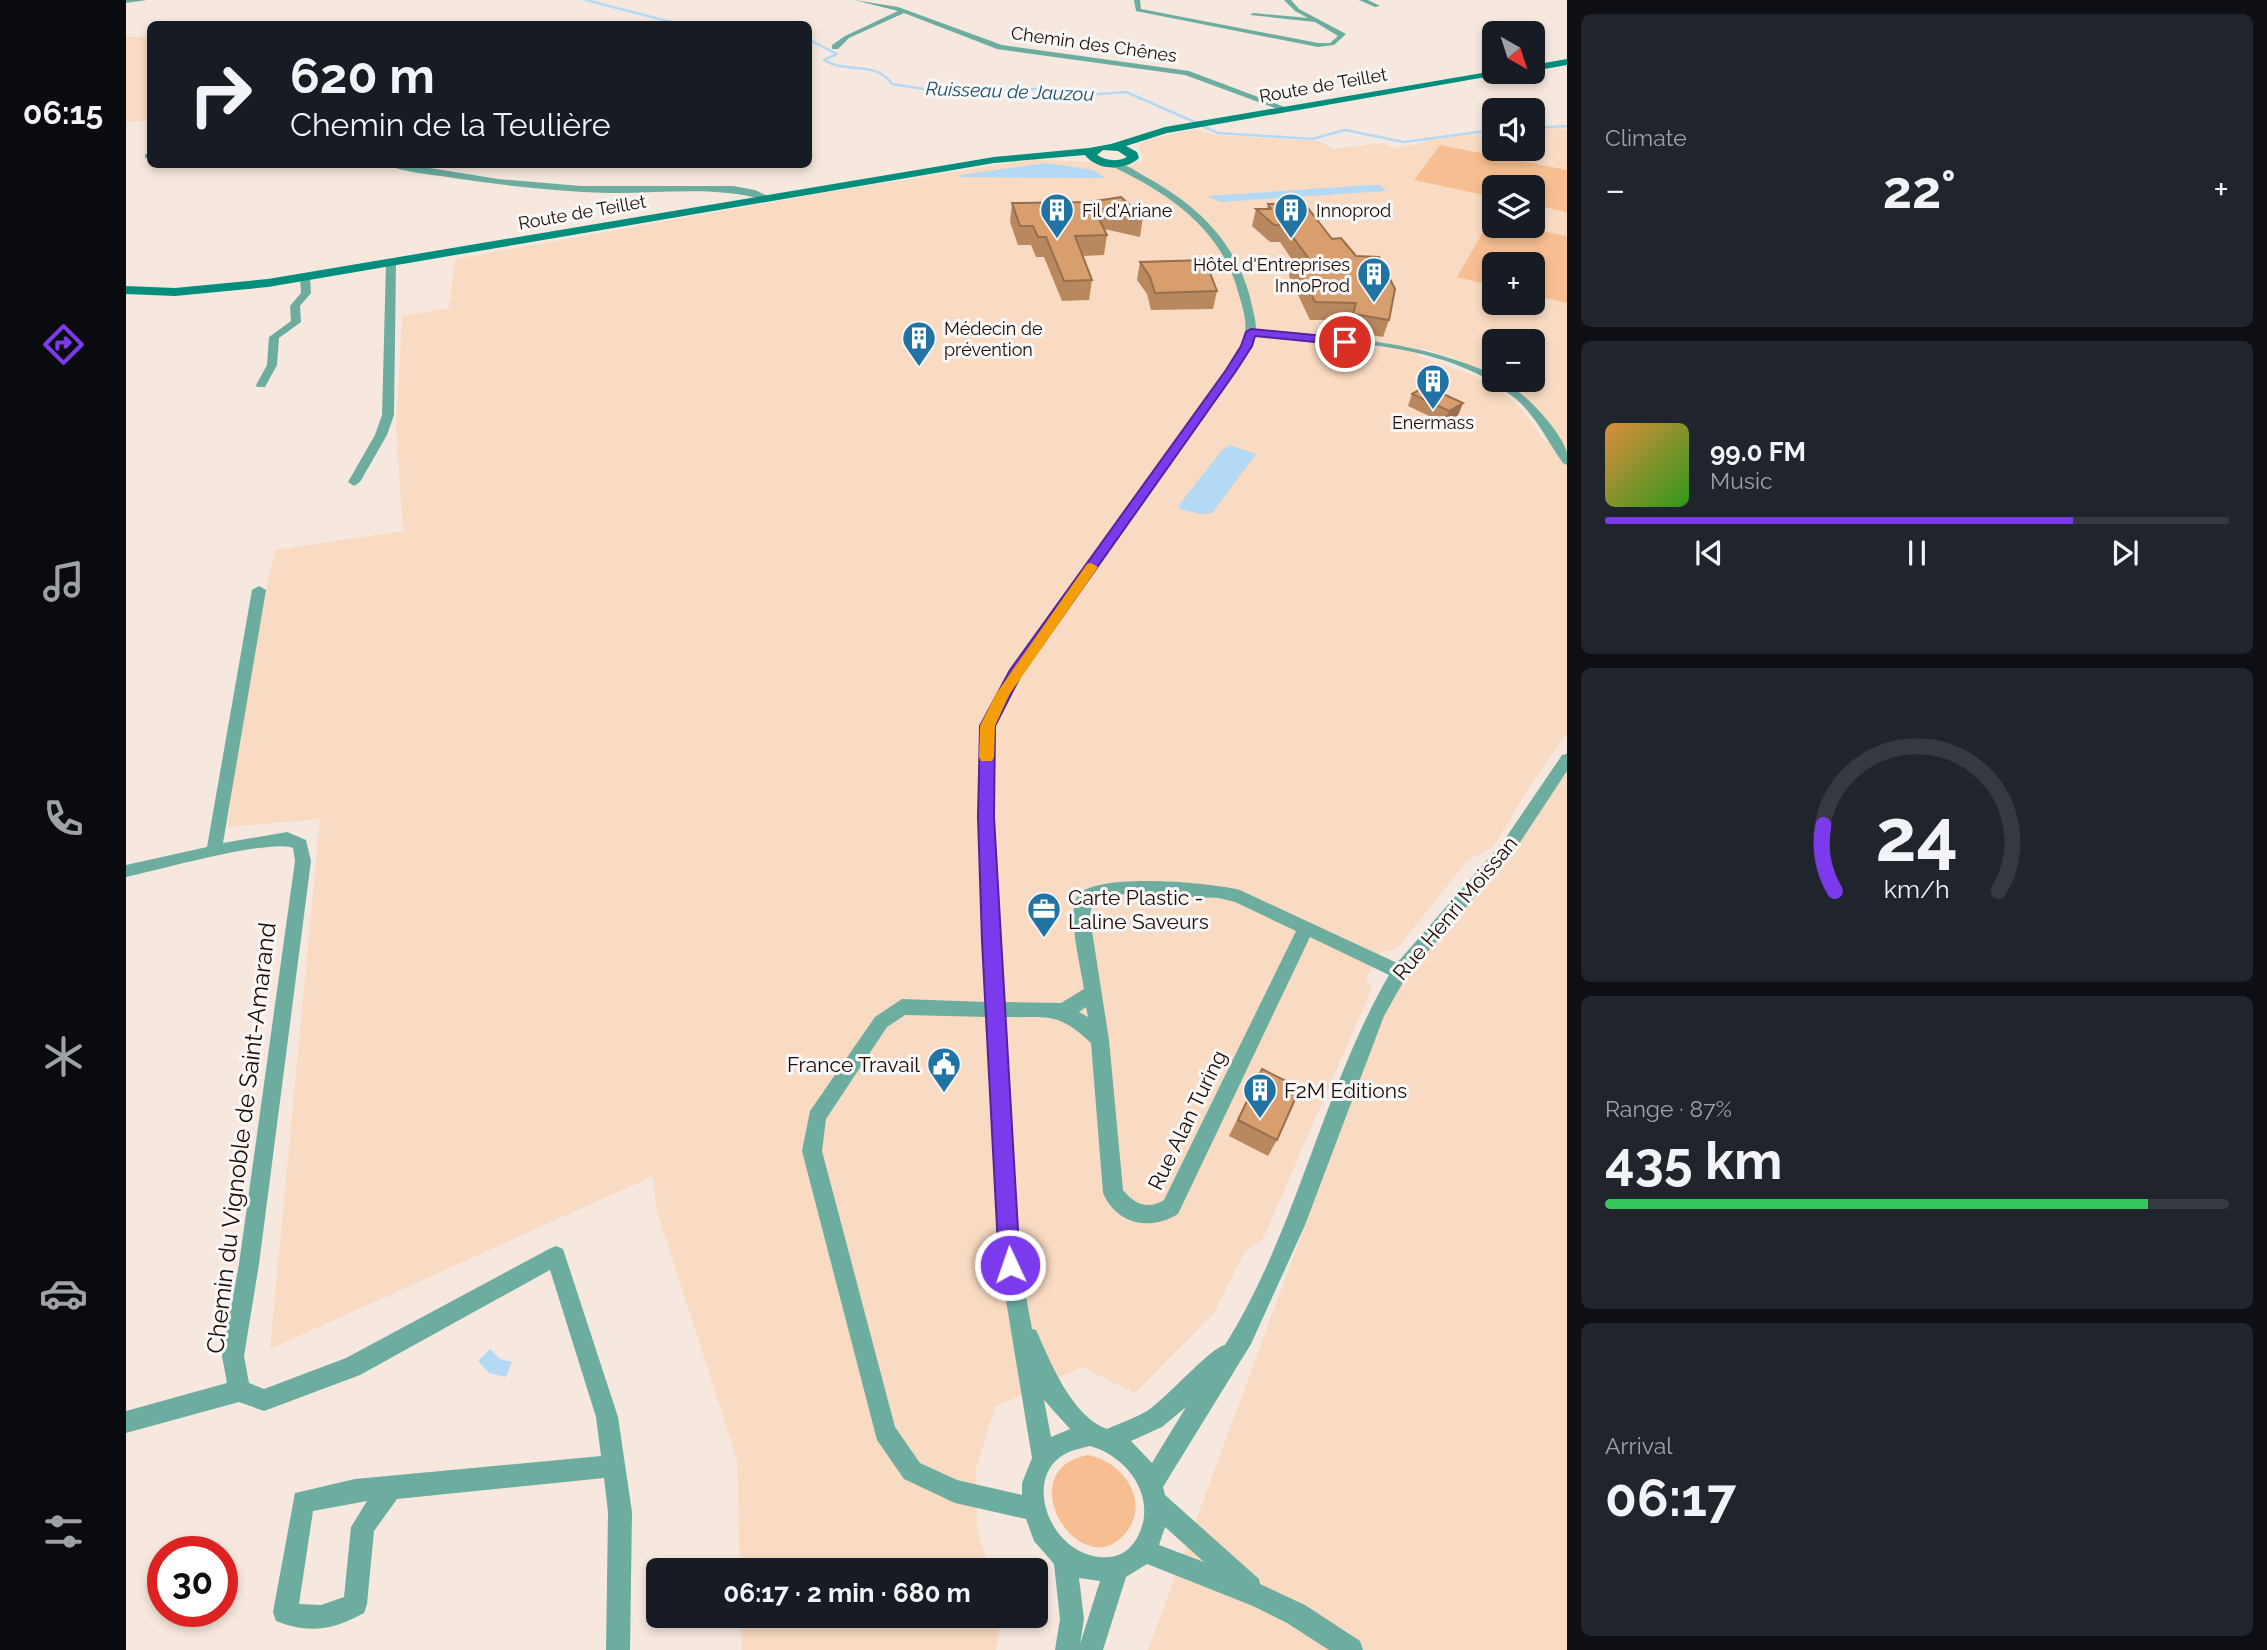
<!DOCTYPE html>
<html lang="en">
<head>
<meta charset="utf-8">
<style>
  body { margin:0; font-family:Raleway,sans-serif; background:#20242c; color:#f1f3f6; height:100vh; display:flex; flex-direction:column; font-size:26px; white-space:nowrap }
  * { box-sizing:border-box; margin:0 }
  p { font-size:23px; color:#9ea1a6 }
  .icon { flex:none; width:38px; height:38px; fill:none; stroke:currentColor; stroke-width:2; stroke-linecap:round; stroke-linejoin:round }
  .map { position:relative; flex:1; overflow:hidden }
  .panel { display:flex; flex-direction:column; gap:14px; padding:14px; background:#0d0f14; width:700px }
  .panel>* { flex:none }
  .hud { position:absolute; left:21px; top:21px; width:665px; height:147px; border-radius:10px; box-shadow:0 4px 10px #0003; background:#171b24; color:#f1f3f6; overflow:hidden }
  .needle { width:46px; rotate:141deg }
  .controls { position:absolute; left:1356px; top:21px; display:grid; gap:14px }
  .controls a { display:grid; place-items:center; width:63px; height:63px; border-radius:10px; background:#171b24; box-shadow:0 4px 10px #0003; font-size:35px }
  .speed { position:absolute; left:21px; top:1536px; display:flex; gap:14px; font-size:35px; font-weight:700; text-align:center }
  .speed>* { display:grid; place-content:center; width:91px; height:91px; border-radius:50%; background:#171b24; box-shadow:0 4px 10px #0003; line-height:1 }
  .speed .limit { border:10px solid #d22; background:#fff; color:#111 }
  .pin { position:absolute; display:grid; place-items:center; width:60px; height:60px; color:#fff; margin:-30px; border:4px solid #fff; border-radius:50%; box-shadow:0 2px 7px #0007 }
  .me { position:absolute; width:77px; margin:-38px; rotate:357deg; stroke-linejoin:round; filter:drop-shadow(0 0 5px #0008) }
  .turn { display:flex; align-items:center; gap:24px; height:147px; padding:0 28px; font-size:32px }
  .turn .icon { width:91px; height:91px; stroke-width:2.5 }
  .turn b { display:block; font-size:49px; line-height:60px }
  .big { font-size:52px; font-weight:700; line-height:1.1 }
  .panel .widget { flex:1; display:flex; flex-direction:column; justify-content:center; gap:10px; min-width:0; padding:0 24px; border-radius:10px; background:#20242c }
  .panel .dial { align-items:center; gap:0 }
  .dial svg { height:182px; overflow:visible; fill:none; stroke:#363941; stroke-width:7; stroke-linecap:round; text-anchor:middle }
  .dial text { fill:#f1f3f6; stroke:none }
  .song { display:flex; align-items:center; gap:21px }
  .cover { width:84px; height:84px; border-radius:10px; background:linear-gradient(135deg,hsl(30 70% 55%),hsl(110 70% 35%)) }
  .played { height:7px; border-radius:4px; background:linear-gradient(90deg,#7c3aed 75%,#363941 75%) }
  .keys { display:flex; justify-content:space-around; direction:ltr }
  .heat { display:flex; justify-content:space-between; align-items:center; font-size:38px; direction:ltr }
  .charge { height:10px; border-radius:5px; background:linear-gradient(90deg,#34c759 87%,#363941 0) }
  .trip { position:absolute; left:520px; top:1558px; width:402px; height:70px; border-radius:10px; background:#171b24; box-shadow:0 4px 10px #0003; font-weight:700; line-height:70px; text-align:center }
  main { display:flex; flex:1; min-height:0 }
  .tab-bar { display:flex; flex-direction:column; width:126px; justify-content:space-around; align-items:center; background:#090b0e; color:#9ea1a6 }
  .tab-bar .icon { width:49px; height:49px }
  .tab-bar .selected { color:#7c3aed }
  .tab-bar b { font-size:32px; color:#f1f3f6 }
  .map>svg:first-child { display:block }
  .built { fill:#f9dbc3; fill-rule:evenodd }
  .green { fill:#f7bf91 }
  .water { fill:#b3d9f5 }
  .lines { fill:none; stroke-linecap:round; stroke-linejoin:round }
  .stream { stroke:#b3d9f5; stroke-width:2.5 }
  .minor { fill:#6dada0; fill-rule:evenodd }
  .secondary { fill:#028e7c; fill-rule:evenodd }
  .wall { fill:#ba885f }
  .shaded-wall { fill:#976f4d }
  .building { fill:#d89e6e; stroke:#976f4d; stroke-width:2 }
  .route { fill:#7c3aed; stroke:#51269a; stroke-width:2 }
  .slow { fill:#f59e0b }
  .labels { text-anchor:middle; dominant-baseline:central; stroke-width:6; stroke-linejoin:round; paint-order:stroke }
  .far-street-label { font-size:18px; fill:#210a00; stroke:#f8f8f8 }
  .far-poi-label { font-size:18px; fill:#210a00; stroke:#f8f8f8; text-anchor:start }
  .far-water-label { font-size:19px; font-style:italic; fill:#1b4d6c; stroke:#f8f8f8 }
  .poi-label { font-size:21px; fill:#210a00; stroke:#f8f8f8; text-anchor:start }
  .street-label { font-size:21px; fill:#210a00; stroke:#f8f8f8 }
  .near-street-label { font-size:24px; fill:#210a00; stroke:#f8f8f8 }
</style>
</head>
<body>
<main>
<nav class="tab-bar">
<b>06:15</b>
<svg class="icon selected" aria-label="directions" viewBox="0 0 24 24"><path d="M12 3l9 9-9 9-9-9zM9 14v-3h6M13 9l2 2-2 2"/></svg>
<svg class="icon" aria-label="music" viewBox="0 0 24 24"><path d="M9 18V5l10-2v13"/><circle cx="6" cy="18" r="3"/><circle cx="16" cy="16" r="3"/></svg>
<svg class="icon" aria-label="phone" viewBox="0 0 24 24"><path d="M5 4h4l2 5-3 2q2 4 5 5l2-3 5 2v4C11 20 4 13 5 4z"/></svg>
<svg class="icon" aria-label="climate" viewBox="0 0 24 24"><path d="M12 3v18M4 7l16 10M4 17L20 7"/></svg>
<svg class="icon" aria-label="car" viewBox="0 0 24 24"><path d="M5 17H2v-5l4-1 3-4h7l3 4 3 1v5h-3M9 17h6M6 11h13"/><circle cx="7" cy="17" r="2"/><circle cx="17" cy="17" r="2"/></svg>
<svg class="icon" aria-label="filters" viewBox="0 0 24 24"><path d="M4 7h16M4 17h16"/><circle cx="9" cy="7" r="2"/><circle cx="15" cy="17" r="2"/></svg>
</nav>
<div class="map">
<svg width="1441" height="1650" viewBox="0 0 1441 1650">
  <rect width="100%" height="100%" fill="#f6e8de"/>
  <!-- built -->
  <g class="built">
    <path d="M0,36l24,2v83l-24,1z"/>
    <path d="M1422,128l19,1v605l-32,44 -42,69 -26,14 -69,87 -16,4 -16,26 6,10 -109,251 -18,12 -31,62 -79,80 -53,-26 -87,40 -19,62 1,60 13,41h-250l-3,-110 -81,-252 -3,-32 -383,173 50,-530 -92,8 13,-124 34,-153 128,-19 -7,-105 6,-110 47,-8 6,-49 368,-66 211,-34 54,3 20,6 34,-6 1,-6 -4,-7 1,-5 9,-5 48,-10 17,6 105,6 14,8 50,-6 14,6 39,-11 58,-5v16h39v-19zM1368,187h39v39h-39zM1368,264h39v39h-39zM1368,341h39v39h-34l29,20 21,46 -31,-41 -19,-15 -24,-14 -57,-20 3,-8 33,10 40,19z"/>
    <path d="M1441,751v899h-419l238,-644z"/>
    <path d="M615,1615h261l-6,35h-254z"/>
  </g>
  <!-- green -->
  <g class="green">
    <path d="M1314,145l127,25v42l-34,-7v-18h-39v10l-80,-17z"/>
    <path d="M1364,220l4,1v5h23l50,10v67l-34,-8v-31h-39v22l-37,-9z"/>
    <path d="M962,1455c37,7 65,50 35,81 -45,47 -114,-66 -35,-81z"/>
  </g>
  <!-- water -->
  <g class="water">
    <path d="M921,163l46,7 12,8 -145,-1v-2z"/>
    <path d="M1246,185h8l6,6 -165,11 -14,-6z"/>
    <path d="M1104,445l26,9 -44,59 -12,1 -20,-5 -1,-4 44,-56z"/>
    <path d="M364,1349l10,10 12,3 -6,15 -17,-4 -11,-12z"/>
  </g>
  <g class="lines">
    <!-- stream -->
    <g class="stream">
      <path d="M460,0l93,24"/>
      <path d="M682,39l29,15 -13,6c22,14 52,0 68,24l57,9 89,-4 49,6 39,-3 71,31"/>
      <path d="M1078,127l14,6 94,6 33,-9 59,12 90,-12"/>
      <path d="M1407,128l34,-2"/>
    </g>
    <!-- minor -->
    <g class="minor">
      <path d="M0,0h21l-21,3z"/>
      <path d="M728,0l44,7 104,38 187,26 101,38 -7,2 -98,-36 -188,-26 -93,-36 -55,25 -11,11h-6v-4l13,-9 53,-25z"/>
      <path d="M1008,0h6l1,9 177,34h12l8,-7 -23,-14 -65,-7 3,-2 55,5 -13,-7 -11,-11h7l8,9 47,25 -12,11 -16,2 -182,-36z"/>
      <path d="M1233,0h9l12,6 -5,1z"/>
      <path d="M24,153v5h-5v-4z"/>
      <path d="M985,162c12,0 25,9 35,15 50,27 89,64 104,120 2,11 6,22 6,32 82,8 162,11 238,46v5c22,0 69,53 73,73 0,4 0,8 0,12l-4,-2c-15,-21 -27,-47 -47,-64 -70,-59 -176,-56 -261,-64l-19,36 -215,304 -27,51v91l11,185 56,1 23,-14c-3,-21 -17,-74 -7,-92 15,-26 136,-14 163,-7l157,73 106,-121 59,-87 5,-1v17l-52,79 -109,127 -22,39 -79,209 -54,119 -88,143 2,8 94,84 1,5 45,21 55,36 3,9h-34l-42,-27 -34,-17 -106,-42 -21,13 -23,73h-48l5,-31 -6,-55 -20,-23 -8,-22 -71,-16 -51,-24 -27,-39 -75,-289 8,-40 65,-94 27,-18 85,3 -9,-185 2,-91 30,-56 216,-300c8,-12 17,-24 19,-38 2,-12 -3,-26 -6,-37 -16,-65 -70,-102 -128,-129zM991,894l102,4 16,4 61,29 -132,269c-16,10 -30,4 -41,-10l-14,-150 -19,-122 2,-15 7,-6zM1184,937l79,38c-67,116 -92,255 -164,370 -15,3 -58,53 -78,66 -12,7 -27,12 -40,18 -35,-12 -57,-68 -71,-99l-4,-1 -12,-65 -14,-247c43,1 52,-5 85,26l12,150c14,32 47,38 75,21zM960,1007l2,10 -9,-5zM779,1015l83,2 12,247 32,194 -10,25v12l-65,-15 -37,-17 -25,-36 -73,-276 4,-32 61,-92zM918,1400l26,29 -19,8zM1060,1407l-34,56 -21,-22 31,-14zM964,1446c37,10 68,51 48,90 -8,16 -21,23 -39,21 -52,-6 -78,-84 -30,-105 7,-3 14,-4 21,-6zM1039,1527l39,35 -45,-17zM953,1578l21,3 -20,63 4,-25z"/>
      <path d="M259,164h20l93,15 83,7h152l22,4 17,8 -4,3c-53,-16 -105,-7 -160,-8 -52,-2 -103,-7 -155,-15 -21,-4 -49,-5 -68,-14z"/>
      <path d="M265,260l5,3 -2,152 -7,20 -27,47 -6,4 -6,-4 27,-47 7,-20 4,-152z"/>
      <path d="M179,274l5,3 1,16 -11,13 1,16 -22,16 -2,27 -12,22h-8l-1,-2 11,-20 2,-28 22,-16 -1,-15 11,-13 -1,-16z"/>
      <path d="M133,586l7,4 -43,253 64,-11 19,8 5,21 -52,403 -15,92 5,27 15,6 82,-31 203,-109 7,-3 7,3 55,168 14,95 -2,138h-24l2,-138 -4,-34 -207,21 -23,32 -7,73 -3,9c-31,17 -55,21 -88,8l-3,-9 22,-119 60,-14 246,-23 -5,-39 -46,-147 -190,105 -96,36 -25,-9 -113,31v-22l101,-28 -5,-27 17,-92 56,-403 -2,-13c-21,-10 -138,23 -167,29v-12l81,-18 45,-257zM241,1501l-16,26 -7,70 -23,8 -22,-1 14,-93z"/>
    </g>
    <!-- secondary -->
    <g class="secondary">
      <path d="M1441,59v6l-34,6v-6z"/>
      <path d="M1368,71l20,1 -347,61 -41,13 11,6 2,6c-14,13 -42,13 -54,-3l-91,8 -726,124 -93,9 -49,-2v-8l49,2 93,-9 726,-122 95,-9 22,-4 54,-17zM977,150l15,1 9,6c-10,5 -20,4 -30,-2z"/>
    </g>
  </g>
  <!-- wall -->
  <g class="wall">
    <path d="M963,202l54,15 -3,20 -36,-8 3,6 -3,20 -21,1 9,24 -3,20 -27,1 -18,-44h-8l-5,-12h-13l-8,-23 2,-19z"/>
    <path d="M1142,204l121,116 -6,17 -35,-6 2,-11h-40l-21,-44 4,-15 -13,-19h-10l-18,-16 4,-17h11z"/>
    <path d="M1014,262l77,29 -4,18 -62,1 -4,-16 -10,-14z"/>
    <path d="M1286,394l51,9 -5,12 -14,8 -36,-17z"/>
    <path d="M1136,1069l15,71 -9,16 -39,-20z"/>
  </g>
  <!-- shaded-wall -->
  <path class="shaded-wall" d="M1337,403l-5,12 -14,8 5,-12z"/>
  <!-- building -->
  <g class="building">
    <path d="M995,197l22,20 -50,-10 14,28 -32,1 17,44 -28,1 -18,-44h-8l-5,-11h-13l-8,-23 77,-1z"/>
    <path d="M1178,203l28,36 9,-1 15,18 23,1 16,32 -6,31 -36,-6 3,-11 -41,-1 -21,-43h15l-25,-34h-10l-18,-16h15l-3,-5z"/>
    <path d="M1079,260l12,31 -62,2 -5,-16 -10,-15z"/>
    <path d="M1300,386l37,17 -14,8 -37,-17z"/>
    <path d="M1136,1069l38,19 -23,52 -39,-20z"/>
  </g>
  <!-- route -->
  <path class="route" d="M1125,329l94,9 6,4 -6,3 -90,-9 -3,10 -16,25 -215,304 -26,51 -1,91 26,448 -3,7 -7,3 -8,-3 -3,-7 -17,-324 -4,-124 2,-91 30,-56 216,-300 15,-24 5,-14z"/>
  <!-- slow -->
  <path class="slow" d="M965,563l7,4 -89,128 -14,31 -1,31 -2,4h-11l-2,-4 1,-31 16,-32 91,-130z"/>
  <!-- icons -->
  <defs>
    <g id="building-pin" transform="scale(1.75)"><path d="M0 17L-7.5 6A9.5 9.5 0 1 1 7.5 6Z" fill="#2173a4" stroke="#f8f8f8"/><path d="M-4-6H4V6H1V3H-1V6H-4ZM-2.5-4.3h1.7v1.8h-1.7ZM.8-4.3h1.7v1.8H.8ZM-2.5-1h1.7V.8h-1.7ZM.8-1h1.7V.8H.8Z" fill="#fff"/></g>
    <g id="office-pin" transform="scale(1.75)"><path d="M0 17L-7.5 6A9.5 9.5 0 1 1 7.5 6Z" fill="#2173a4" stroke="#f8f8f8"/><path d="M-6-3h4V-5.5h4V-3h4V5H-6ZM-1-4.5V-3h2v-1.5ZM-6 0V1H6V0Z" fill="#fff"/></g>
    <g id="civic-pin" transform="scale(1.75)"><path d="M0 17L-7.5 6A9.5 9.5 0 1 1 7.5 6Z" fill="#2173a4" stroke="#f8f8f8"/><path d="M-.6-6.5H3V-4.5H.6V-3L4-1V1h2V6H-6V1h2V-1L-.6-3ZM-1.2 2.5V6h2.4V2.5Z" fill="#fff"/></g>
  </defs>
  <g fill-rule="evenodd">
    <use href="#building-pin" x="931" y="210"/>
    <use href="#building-pin" x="1165" y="210"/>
    <use href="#building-pin" x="1248" y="274"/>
    <use href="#building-pin" x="793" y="338"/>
    <use href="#building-pin" x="1307" y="381"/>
    <use href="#office-pin" x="918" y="909"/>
    <use href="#civic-pin" x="818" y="1064"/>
    <use href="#building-pin" x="1134" y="1090"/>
  </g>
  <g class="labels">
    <!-- far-street labels -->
    <g class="far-street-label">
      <text transform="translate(968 44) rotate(8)">Chemin des Chênes</text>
      <text transform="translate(1197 85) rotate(-10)">Route de Teillet</text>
      <text transform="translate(456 212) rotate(-10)">Route de Teillet</text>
    </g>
    <!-- far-poi labels -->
    <g class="far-poi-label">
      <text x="956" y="210">Fil d'Ariane</text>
      <text x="1190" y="210">Innoprod</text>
      <text x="1224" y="264" text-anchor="end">Hôtel d'Entreprises<tspan x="1224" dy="21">InnoProd</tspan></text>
      <text x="818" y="328">Médecin de<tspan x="818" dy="21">prévention</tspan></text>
      <text x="1307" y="422" text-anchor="middle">Enermass</text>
    </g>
    <!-- far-water labels -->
    <g class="far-water-label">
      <text transform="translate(884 91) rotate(2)">Ruisseau de Jauzou</text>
    </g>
    <!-- poi labels -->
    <g class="poi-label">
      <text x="942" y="897">Carte Plastic -<tspan x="942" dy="24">Laline Saveurs</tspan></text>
      <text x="794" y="1064" text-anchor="end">France Travail</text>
      <text x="1158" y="1090">F2M Editions</text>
    </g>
    <!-- street labels -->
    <g class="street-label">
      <text transform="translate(1329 908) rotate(-50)">Rue Henri Moissan</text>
      <text transform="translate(1061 1120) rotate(-64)">Rue Alan Turing</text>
    </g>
    <!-- near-street labels -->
    <g class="near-street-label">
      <text transform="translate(115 1138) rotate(-83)">Chemin du Vignoble de Saint-Amarand</text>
    </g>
  </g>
</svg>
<div class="controls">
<a><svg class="needle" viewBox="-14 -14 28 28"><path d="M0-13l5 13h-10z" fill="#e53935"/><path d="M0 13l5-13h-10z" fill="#9ea1a6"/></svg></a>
<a><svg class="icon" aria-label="sound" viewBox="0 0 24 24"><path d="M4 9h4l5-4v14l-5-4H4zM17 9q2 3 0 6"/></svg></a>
<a><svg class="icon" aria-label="layers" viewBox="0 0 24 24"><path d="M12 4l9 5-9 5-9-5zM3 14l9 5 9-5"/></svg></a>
<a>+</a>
<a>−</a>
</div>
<div class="speed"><div class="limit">30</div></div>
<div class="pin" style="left:1219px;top:342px;background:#d93025"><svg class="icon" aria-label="arrive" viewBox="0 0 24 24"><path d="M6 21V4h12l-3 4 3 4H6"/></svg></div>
<svg class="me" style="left:884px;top:1265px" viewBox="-20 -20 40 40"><circle r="17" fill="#7c3aed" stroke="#fff" stroke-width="3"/><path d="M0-11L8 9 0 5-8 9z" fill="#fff"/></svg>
<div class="trip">06:17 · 2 min · 680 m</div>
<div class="hud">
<div class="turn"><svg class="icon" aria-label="right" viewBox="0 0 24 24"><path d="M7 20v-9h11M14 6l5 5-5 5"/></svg><div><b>620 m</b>Chemin de la Teulière</div></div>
</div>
</div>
<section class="panel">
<div class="widget"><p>Climate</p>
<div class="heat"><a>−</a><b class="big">22°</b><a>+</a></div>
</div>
<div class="widget">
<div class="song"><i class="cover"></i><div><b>99.0 FM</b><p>Music</p></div></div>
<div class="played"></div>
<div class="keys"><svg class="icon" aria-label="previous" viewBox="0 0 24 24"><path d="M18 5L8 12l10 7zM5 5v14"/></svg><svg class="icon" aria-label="pause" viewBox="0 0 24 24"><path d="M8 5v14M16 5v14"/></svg><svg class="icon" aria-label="next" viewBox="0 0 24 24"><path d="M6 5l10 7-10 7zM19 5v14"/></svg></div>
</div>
<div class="widget dial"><svg viewBox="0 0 100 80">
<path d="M14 69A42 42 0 1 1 86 69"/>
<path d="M14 69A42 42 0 0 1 9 40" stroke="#7c3aed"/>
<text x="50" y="56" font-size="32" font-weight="700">24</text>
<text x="50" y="72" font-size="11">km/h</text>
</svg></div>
<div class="widget"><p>Range · 87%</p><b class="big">435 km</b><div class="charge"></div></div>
<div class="widget"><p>Arrival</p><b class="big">06:17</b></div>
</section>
</main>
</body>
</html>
